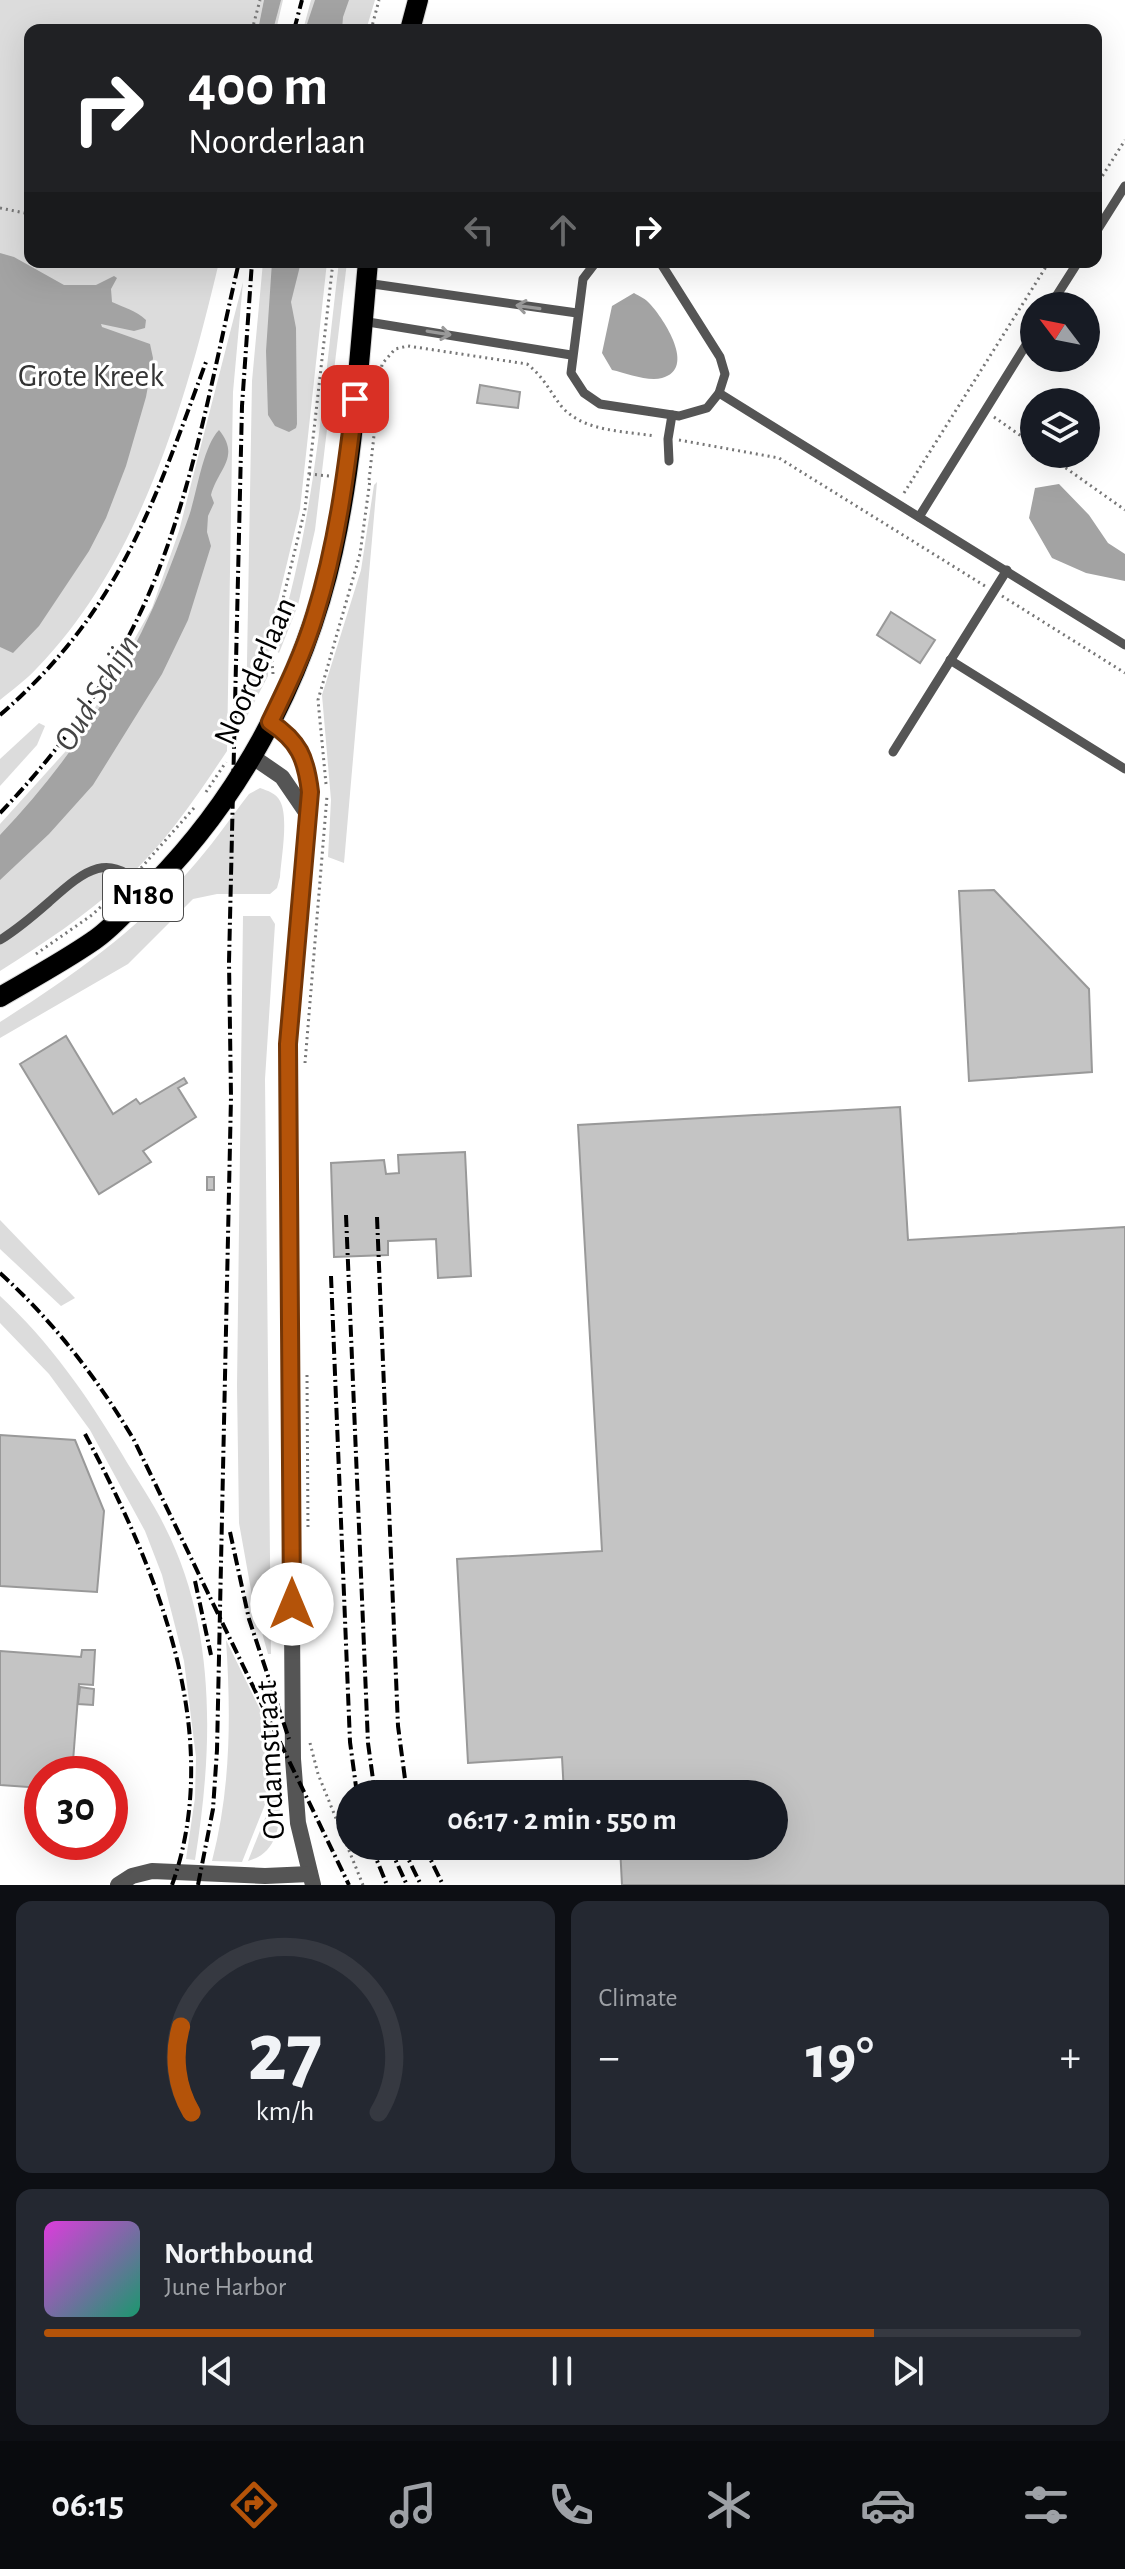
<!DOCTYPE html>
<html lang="en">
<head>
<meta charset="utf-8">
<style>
  body { margin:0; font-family:"Alegreya Sans",sans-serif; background:#242831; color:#f1f3f6; height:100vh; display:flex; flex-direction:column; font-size:30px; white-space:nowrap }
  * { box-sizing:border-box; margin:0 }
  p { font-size:26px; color:#9ea1a6 }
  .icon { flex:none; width:44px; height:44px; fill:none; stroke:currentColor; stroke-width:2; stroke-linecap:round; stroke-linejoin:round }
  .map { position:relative; height:1885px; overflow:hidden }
  .sheet { display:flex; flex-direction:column; gap:16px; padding:16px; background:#0d0f14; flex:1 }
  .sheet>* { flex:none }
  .banner { position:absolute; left:24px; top:24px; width:1078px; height:244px; border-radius:16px; box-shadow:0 8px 32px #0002; background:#202124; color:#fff; overflow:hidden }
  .needle { width:52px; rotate:302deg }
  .buttons { position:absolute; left:1020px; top:292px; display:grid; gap:16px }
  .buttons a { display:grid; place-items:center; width:80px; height:80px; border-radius:50%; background:#171b24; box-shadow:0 8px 32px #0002; font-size:40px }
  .speed { position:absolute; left:24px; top:1756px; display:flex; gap:16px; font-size:40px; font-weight:700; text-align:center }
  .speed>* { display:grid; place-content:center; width:104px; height:104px; border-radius:50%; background:#171b24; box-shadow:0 8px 32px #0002; line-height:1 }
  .speed .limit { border:12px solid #d22; background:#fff; color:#111 }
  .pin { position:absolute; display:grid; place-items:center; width:68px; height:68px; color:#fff; margin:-34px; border-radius:16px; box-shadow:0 4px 12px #0006 }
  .me { position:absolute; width:88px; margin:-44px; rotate:0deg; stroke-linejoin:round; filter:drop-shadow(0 0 6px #0008) }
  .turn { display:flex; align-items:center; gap:28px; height:168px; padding:0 32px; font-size:36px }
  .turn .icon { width:104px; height:104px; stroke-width:2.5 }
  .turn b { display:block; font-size:56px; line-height:68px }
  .lanes { display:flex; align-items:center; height:76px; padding:0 32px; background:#0003; justify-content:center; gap:40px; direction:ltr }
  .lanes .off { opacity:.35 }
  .big { font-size:60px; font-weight:700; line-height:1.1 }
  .sheet .widget { flex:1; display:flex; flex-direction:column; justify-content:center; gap:12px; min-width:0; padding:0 28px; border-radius:16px; background:#242831 }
  .sheet .dial { align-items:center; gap:0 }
  .dial svg { height:208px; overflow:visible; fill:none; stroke:#363941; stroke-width:7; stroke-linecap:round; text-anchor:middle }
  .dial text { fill:#f1f3f6; stroke:none }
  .song { display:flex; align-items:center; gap:24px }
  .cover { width:96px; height:96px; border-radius:12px; background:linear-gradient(135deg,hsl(300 70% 55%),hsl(160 70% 35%)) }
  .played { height:8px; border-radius:4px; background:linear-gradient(90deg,#b45309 80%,#363941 80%) }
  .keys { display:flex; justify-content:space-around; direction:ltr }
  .heat { display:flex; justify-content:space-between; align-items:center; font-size:44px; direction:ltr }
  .sheet .tiles { flex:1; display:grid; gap:16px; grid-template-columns:1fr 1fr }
  .widget:last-child { grid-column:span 2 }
  .trip { position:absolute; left:336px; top:1780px; width:452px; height:80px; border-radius:40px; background:#171b24; box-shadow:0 8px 32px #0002; font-weight:700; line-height:80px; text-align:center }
  .tabs { display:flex; height:128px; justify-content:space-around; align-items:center; background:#090b0e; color:#9ea1a6 }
  .tabs .icon { width:56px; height:56px }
  .tabs .current { color:#b45309 }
  .tabs b { font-size:36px; color:#f1f3f6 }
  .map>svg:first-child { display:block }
  .green { fill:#dcdcdc }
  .water { fill:#a3a3a3 }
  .building { fill:#c4c4c4; stroke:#999; stroke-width:2 }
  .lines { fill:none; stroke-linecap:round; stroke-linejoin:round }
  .primary-casing { stroke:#dbdbdb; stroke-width:22 }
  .path { stroke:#777; stroke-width:3; stroke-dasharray:2 4; stroke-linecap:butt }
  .service { stroke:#555; stroke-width:9 }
  .minor { stroke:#555; stroke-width:16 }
  .primary { stroke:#000; stroke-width:20 }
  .rail { stroke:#000; stroke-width:4; stroke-dasharray:12 4 2 4; stroke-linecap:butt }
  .oneway { stroke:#999 }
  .route-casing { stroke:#753606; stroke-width:20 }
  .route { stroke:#b45309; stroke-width:14 }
  .labels { text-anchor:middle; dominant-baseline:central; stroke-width:6; stroke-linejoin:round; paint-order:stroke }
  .shield { fill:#fff; stroke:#4c4c4c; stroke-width:2 }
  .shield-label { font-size:30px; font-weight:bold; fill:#000 }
  .park-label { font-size:32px; fill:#333; stroke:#fff }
  .street-label { font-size:32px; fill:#000; stroke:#fff }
  .water-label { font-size:34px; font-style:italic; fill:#444; stroke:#fff }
</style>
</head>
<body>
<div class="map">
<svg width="1125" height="1885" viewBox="0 0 1125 1885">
  <rect width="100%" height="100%" fill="#fff"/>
  <!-- green -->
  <g class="green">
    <path d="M0,0h283l-7,30h-246v232h189c-33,140 -79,300 -182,406 -11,12 -25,22 -37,32z"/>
    <path d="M311,0h64l-9,30h-63z"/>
    <path d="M263,262h64l-27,247 -31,129 -1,38 -22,42 6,-337z"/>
    <path d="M339,262h8l-32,268 -17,75 -19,48 -3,-2v-6c39,-124 47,-254 63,-383z"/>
    <path d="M243,282l-10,110 -6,359c-30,45 -62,93 -103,130 -38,34 -81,63 -124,90v-147l65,-72 35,-52 52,-92 27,-77z"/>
    <path d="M377,482l-33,381 -16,-6 3,-57 -9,-105 39,-125 13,-85z"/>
    <path d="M39,723l6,3 -8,19 -37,41v-27z"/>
    <path d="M260,788c8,3 16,5 20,13 9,16 1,58 0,76l-3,11 -7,6h-53l-24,5 -65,65 -128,74v-16c68,-43 134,-89 188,-150 22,-24 41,-52 61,-78z"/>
    <path d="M243,916h27l5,8 -10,155 6,575h-3l-15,-53 -14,-78 -2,-137z"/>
    <path d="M0,1220l75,78 -14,8 -61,-57z"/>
    <path d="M0,1296c50,46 88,101 122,158 14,24 31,48 43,73 52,102 48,223 30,333l-9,-1 9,-61 1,-41 -12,-96 -22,-86 -17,-44 -55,-101 -41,-56 -49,-51z"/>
    <path d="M226,1640l46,94 -4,63 -26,65 -30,-1c19,-73 19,-147 14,-221z"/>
    <path d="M276,1751c2,36 17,98 -28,110l25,-63z"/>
  </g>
  <!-- water -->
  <g class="water">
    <path d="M264,0h17l-8,30h-15z"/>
    <path d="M315,0h34l-6,17 -1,13h-37z"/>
    <path d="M0,253l14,4 50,28h32l18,-9 3,2 -6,11 1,13c13,6 23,8 34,18l-1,8 -11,3 -33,-7 1,3 48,17 3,14 -7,39 -20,69 -20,52 -17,33 -50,75 -26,27 -13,-6z"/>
    <path d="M272,262h29l-10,40 5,26 1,96 -1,4 -7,4 -14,-6 -7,-11 -2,-64z"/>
    <path d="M634,293c5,3 12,6 16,11 14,15 47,65 12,74 -14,4 -36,-5 -50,-8l-10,-17 10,-47z"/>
    <path d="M219,430c22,27 -1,39 -8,65l3,8 -6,13 -1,16 4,14 -23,74 -26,54 -69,111 -44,49 -49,46v-45c70,-73 124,-157 163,-250 9,-23 18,-46 26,-69 8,-23 14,-70 30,-86z"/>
    <path d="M1059,484l30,31 19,28 17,11v27l-39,-8 -34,-15 -23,-40 6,-30z"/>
  </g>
  <!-- building -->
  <g class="building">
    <path d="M480,385l40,7 -2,16 -41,-5z"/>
    <path d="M891,612l44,28 -15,23 -43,-28z"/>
    <path d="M994,890l95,99 3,83 -123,9 -10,-190z"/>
    <path d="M66,1036l47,78 23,-15 4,5 44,-26 3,5 -9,5 18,29 -53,34 8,11 -52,32 -79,-130z"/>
    <path d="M900,1107l8,133 217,-13v658h-503l-2,-39h154v-52h-210l-2,-37 -94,6 -11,-204 145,-8 -24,-426z"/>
    <path d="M465,1152l6,124 -33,2 -2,-39 -48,2v14l-54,2 -3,-94 53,-3 2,14 13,-1 -1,-18z"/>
    <rect x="207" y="1177" width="7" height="13"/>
    <path d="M0,1435l75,5 29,71 -7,81 -97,-6z"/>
    <path d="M82,1650h13l-2,35 -14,-1 -7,90h-30v14l-42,-3v-134l81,6z"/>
    <path d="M80,1687l14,2 -1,16 -15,-1z"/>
  </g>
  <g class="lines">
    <!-- primary casing -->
    <g class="primary-casing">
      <g id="primary">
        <path d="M410,30l8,-30"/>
        <path d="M0,997c31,-18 64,-36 93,-56 17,-11 31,-28 45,-41 98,-93 166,-218 195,-349 21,-95 26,-193 35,-289"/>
      </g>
    </g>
    <!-- path -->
    <g class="path">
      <path d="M252,30l8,-30"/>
      <path d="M371,30l8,-30"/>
      <path d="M1096,186l29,-46"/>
      <path d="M0,208l30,6"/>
      <path d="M994,417l40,28"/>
      <path d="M679,440l100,18 206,128"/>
      <path d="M1046,454l79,56"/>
      <path d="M309,474l20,2"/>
      <path d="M369,480l13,-116 13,-15 13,-3 119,18c17,13 23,28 35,43 22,25 63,24 93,29"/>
      <path d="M904,493l145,-231"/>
      <path d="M1002,596l123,77"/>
      <path d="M273,674l-2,-26 34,-139 28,-247"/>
      <path d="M326,784l-8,-84 42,-146 10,-74"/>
      <path d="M206,792l20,-30"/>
      <path d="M141,868l53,-60"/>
      <path d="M36,954l56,-39 32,-30"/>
      <path d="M305,1063l22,-267"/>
      <path d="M307,1375l1,156"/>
      <path d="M310,1743l8,31 45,111"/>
    </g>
    <!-- service -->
    <g class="service">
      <path d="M1096,232l29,-46"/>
      <path d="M596,262l-13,17 -12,94 13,20 16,11 79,12 28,-8 12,-15 6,-19 -5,-17 -60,-95"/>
      <path d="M366,283l211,30"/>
      <path d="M1050,306l28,-44"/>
      <path d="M362,321l209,34"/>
      <path d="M719,393l406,252"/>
      <path d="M669,461l-1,-22 4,-24"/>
      <path d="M919,517l115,-185"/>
      <path d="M950,660l175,109"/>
      <path d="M893,752l114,-182"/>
      <path d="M0,940c18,-11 33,-24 49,-38 34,-30 61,-55 97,-10"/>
    </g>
    <!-- minor -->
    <g class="minor">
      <path d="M270,722c29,19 36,36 40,70l-21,225 -1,64 5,678 5,64 15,62"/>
      <path d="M253,757l29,20 26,38"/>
      <path d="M118,1885l14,-9 20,-5 113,5 45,-2"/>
    </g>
    <!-- primary -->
    <use href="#primary" class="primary"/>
    <!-- rail -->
    <g class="rail">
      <path d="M294,30l8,-30"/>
      <path d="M0,715c120,-104 153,-210 206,-353"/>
      <path d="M0,813c68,-70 124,-153 159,-244 38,-99 56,-205 80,-307"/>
      <path d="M346,1215l22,528 7,51"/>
      <path d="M377,1217l21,509 9,68"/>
      <path d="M0,1273c54,49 97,105 134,167l215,445"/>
      <path d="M331,1276l19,466 7,52"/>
      <path d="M85,1434c71,133 141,300 87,451"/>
      <path d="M230,1532l19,87 40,120"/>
      <path d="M195,1581l16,74"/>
      <path d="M371,1846l16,39"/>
      <path d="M389,1846l18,39"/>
      <path d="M402,1846l19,39"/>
      <path d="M424,1846l19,39"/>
      <path d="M198,1885l15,-76 4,-59 14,-653 -2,-135 13,-556 10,-144"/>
    </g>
  </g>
  <!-- one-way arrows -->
  <defs><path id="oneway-shaft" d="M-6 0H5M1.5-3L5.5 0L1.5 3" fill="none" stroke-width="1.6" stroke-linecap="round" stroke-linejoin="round" transform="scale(2)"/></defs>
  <g class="oneway">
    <use href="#oneway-shaft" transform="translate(528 307) rotate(-172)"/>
    <use href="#oneway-shaft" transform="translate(439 333) rotate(9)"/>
  </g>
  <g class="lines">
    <!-- route casing -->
    <g class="route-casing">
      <path id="route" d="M292,1604l-4,-560 22,-252c-4,-34 -11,-51 -40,-70 17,-35 34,-70 45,-107 22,-70 31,-142 40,-216"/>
    </g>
    <!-- route -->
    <use href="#route" class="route"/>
  </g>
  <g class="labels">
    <!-- shield labels -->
    <rect class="shield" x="103" y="869" width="80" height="52" rx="6"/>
    <g class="shield-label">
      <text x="143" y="895">N180</text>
    </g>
    <!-- park labels -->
    <g class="park-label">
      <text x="91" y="376">Grote Kreek</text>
    </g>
    <!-- street labels -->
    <g class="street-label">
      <text transform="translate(255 671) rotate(-66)">Noorderlaan</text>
      <text transform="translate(270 1760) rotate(-93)">Ordamstraat</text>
    </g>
    <!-- water labels -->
    <g class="water-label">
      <text transform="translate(97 693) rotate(-58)">Oud Schijn</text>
    </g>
  </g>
</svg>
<div class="buttons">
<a><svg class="needle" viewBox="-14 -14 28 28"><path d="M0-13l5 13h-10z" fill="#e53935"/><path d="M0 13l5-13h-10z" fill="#9ea1a6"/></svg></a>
<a><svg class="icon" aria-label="layers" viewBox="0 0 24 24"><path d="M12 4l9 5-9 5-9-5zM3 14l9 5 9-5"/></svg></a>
</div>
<div class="speed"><div class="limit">30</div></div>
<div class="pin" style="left:355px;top:399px;background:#d93025"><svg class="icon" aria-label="arrive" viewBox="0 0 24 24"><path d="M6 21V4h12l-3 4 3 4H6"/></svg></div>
<svg class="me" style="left:292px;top:1604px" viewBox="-20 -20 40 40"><circle r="19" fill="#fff"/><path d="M0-13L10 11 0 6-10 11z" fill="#b45309"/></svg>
<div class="trip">06:17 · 2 min · 550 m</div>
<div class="banner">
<div class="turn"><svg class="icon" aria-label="right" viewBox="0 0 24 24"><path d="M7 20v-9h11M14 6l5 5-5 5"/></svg><div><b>400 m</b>Noorderlaan</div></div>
<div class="lanes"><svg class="icon off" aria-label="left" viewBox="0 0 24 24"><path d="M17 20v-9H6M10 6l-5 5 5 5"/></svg><svg class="icon off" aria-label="ahead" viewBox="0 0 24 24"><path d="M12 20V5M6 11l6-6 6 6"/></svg><svg class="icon" aria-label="right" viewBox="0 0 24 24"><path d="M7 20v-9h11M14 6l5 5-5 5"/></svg></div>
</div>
</div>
<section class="sheet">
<div class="tiles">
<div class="widget dial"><svg viewBox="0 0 100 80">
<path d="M14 69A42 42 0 1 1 86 69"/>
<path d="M14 69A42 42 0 0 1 10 36" stroke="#b45309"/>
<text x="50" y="56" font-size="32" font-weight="700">27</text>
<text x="50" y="72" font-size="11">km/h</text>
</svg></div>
<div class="widget"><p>Climate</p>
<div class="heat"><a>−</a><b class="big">19°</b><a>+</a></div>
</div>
<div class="widget">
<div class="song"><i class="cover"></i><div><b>Northbound</b><p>June Harbor</p></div></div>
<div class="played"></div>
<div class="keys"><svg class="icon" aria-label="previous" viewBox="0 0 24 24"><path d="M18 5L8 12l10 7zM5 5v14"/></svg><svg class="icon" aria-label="pause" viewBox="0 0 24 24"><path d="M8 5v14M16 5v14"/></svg><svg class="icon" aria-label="next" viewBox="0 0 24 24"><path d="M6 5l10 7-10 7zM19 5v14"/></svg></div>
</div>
</div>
</section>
<nav class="tabs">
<b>06:15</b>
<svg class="icon current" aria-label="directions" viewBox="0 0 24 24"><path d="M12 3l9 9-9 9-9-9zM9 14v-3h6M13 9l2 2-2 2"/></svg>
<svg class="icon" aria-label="music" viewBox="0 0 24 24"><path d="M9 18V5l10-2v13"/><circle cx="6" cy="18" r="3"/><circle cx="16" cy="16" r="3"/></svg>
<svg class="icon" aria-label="phone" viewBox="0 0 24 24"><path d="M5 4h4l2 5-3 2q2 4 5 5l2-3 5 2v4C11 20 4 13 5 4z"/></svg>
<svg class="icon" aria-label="climate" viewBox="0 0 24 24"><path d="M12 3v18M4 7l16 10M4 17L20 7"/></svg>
<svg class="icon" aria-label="car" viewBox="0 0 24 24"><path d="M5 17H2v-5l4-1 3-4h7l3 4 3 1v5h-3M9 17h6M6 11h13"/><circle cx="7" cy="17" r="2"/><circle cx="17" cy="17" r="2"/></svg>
<svg class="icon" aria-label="filters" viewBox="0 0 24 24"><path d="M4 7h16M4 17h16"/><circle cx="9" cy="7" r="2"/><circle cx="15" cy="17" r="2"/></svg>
</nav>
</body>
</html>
